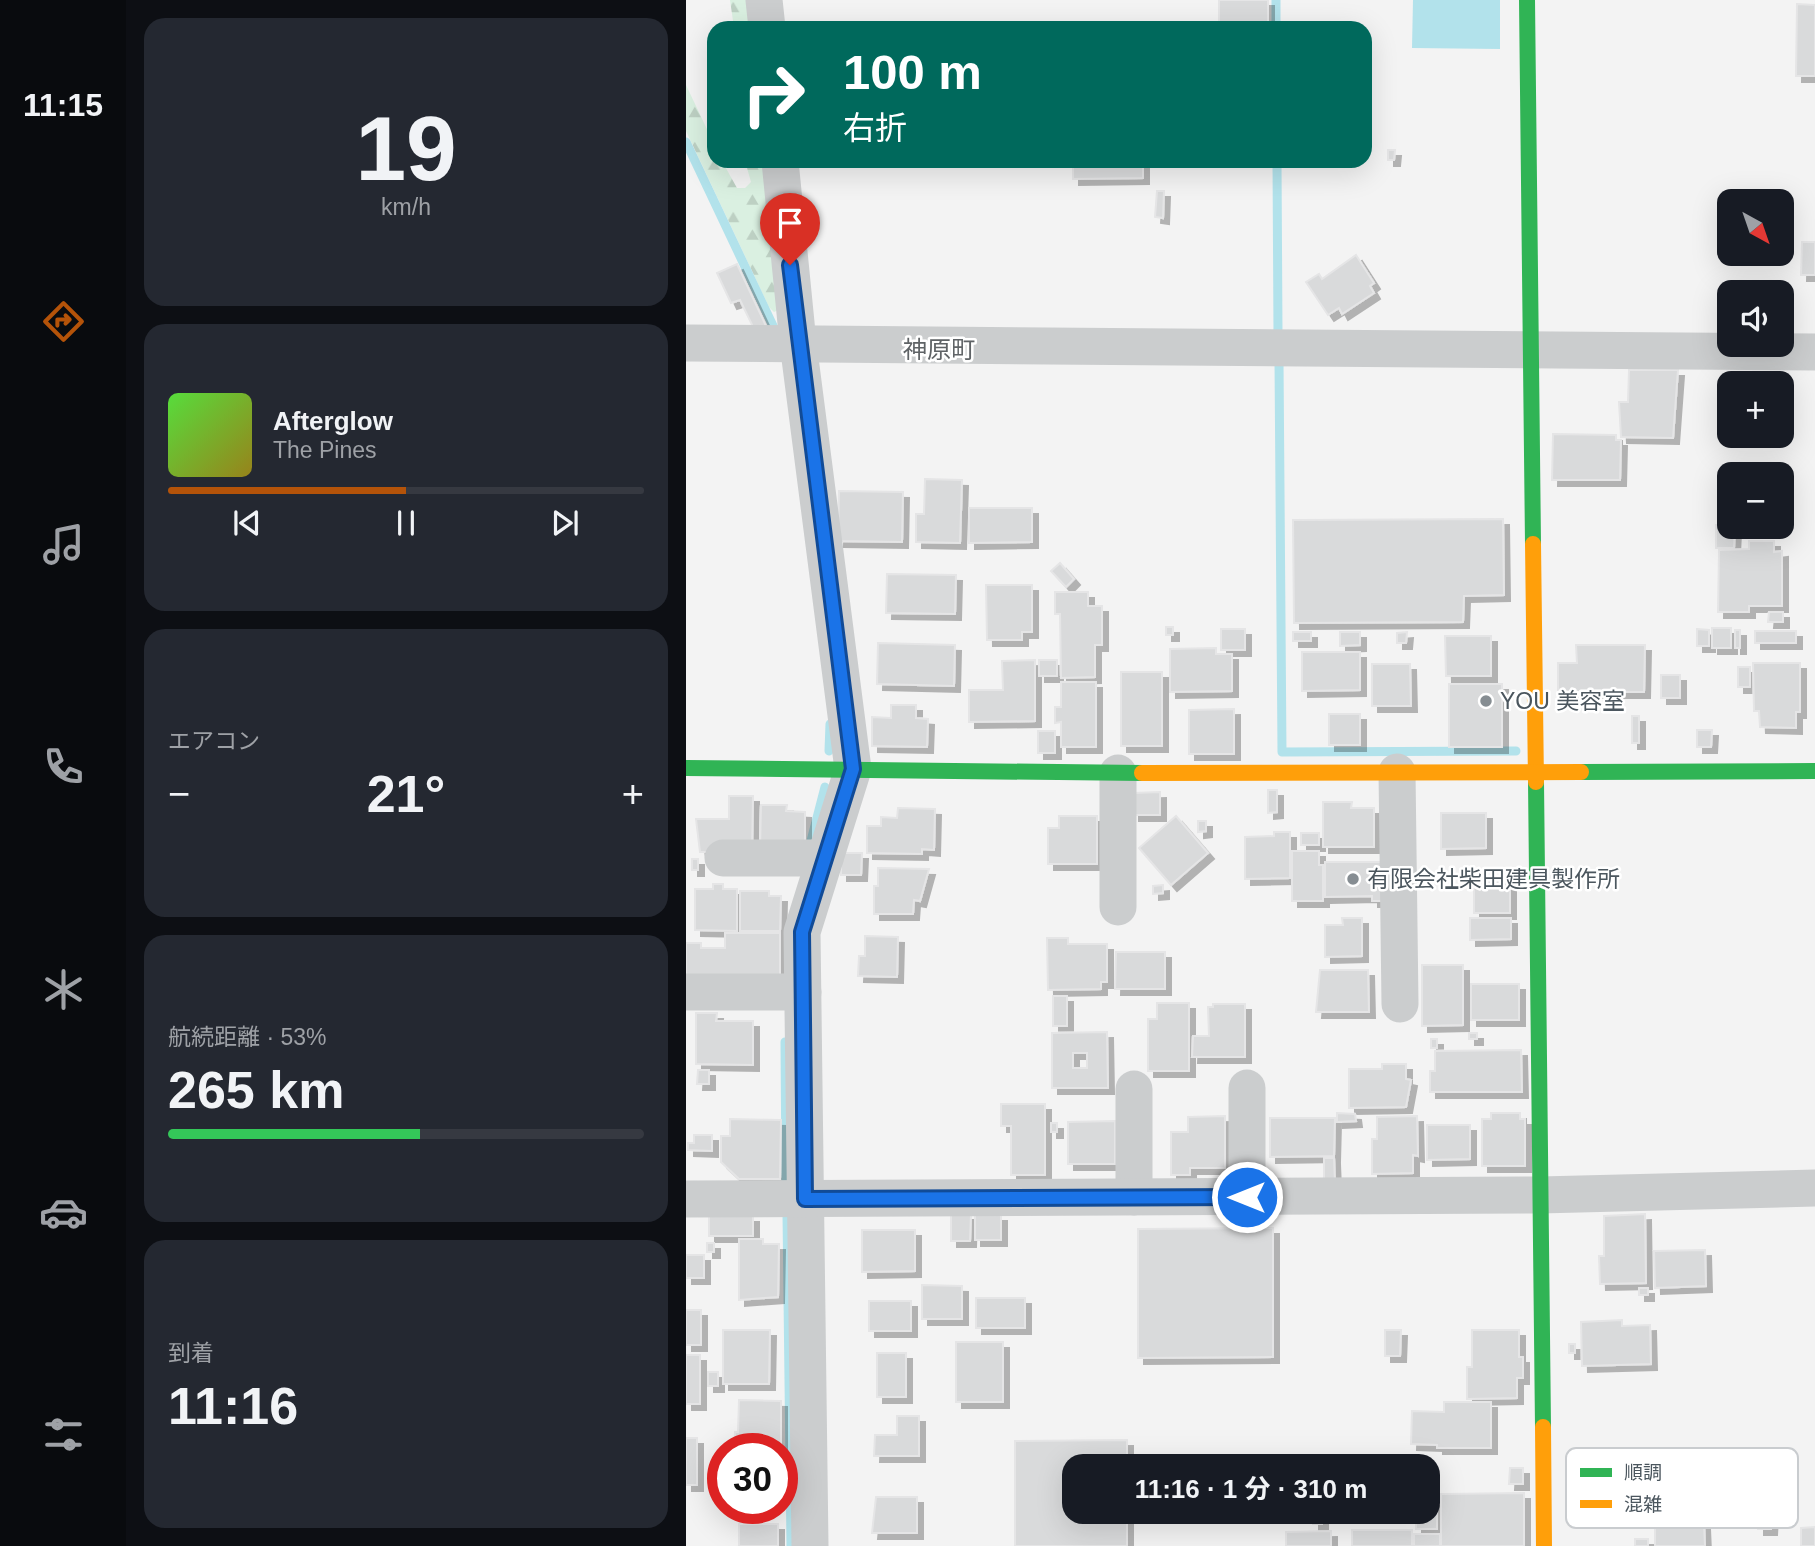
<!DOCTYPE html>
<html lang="ja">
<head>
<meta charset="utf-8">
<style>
  body { margin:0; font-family:Arial,"Noto Sans JP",sans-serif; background:#242831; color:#f1f3f6; height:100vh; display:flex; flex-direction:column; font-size:26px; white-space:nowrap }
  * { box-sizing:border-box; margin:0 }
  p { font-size:23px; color:#9ea1a6 }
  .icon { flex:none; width:38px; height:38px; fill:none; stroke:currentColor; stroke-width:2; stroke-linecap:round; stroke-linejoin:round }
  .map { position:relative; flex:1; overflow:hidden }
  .side { display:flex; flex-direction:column; gap:18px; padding:18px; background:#0d0f14; width:560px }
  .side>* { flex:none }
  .guide { position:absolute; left:21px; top:21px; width:665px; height:147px; border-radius:21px; box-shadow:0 7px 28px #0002; background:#00695c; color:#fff; overflow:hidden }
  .needle { width:46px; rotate:140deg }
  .controls { position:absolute; left:1031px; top:189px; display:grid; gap:14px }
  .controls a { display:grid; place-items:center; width:77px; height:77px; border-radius:14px; background:#171b24; box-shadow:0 7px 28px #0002; font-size:35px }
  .speed { position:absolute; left:21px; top:1433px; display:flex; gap:14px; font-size:35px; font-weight:700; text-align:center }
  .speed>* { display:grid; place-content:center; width:91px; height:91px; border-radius:50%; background:#171b24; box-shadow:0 7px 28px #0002; line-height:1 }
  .speed .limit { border:10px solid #d22; background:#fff; color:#111 }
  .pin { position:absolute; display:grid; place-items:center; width:60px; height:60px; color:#fff; margin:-72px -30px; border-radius:50% 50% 50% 0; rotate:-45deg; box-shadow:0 0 7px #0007 }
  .pin .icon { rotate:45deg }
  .me { position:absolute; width:77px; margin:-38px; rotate:270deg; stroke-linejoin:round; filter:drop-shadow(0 0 5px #0008) }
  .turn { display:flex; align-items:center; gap:24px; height:147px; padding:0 21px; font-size:32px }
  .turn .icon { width:91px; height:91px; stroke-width:2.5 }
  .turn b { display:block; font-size:49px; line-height:60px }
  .big { font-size:52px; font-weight:700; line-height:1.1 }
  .side .widget { flex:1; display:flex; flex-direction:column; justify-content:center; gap:10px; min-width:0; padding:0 24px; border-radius:21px; background:#242831 }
  .side .dial { align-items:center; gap:0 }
  .dial b { font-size:91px; line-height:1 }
  .song { display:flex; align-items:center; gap:21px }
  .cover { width:84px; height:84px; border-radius:10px; background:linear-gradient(135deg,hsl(110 70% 55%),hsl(50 70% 35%)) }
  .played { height:7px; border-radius:4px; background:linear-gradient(90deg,#b45309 50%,#363941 50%) }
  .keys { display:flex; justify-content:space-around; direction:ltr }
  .heat { display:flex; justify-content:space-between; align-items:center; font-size:38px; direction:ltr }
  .charge { height:10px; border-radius:5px; background:linear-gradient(90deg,#34c759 53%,#363941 0) }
  .trip { position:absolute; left:376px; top:1454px; width:378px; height:70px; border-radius:21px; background:#171b24; box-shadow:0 7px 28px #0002; font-weight:700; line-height:70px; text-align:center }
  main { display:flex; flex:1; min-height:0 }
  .tabs { display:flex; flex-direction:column; width:126px; justify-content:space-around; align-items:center; background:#090b0e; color:#9ea1a6 }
  .tabs .icon { width:49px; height:49px }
  .tabs .selected { color:#b45309 }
  .tabs b { font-size:32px; color:#f1f3f6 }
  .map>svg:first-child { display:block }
  .forest { fill:url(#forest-firs) }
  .water { fill:#b2e2eb }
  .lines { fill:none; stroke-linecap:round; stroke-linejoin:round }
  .stream { stroke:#b2e2eb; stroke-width:9 }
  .building { fill:#d9dadb; stroke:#e5e5e6; stroke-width:2; fill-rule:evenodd; filter:url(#shadow) }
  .street { stroke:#cbcdce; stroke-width:37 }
  .fast { stroke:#30b455; stroke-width:16 }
  .slow { stroke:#ff9f0a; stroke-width:16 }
  .route-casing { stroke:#114b97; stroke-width:18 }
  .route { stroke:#1a73e8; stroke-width:12 }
  .poi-dot { fill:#868d92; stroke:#fff; stroke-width:2.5 }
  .labels { text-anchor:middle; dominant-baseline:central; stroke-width:5; stroke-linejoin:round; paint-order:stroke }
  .poi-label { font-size:23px; fill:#4b565e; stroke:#fff; text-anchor:start }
  .neighbourhood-label { font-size:24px; fill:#5f6366; stroke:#fff }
  .key { fill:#fff; stroke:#c9cccf; stroke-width:2 }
  .key-label { font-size:19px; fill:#4b565e }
</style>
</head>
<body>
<main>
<nav class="tabs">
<b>11:15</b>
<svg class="icon selected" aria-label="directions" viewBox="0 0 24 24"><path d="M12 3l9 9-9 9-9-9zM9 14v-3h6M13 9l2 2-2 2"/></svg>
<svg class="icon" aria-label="music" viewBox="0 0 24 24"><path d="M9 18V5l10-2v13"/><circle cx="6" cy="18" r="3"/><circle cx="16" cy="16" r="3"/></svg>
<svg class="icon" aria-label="phone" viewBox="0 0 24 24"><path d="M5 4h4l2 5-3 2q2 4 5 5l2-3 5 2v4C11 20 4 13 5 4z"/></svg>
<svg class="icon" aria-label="climate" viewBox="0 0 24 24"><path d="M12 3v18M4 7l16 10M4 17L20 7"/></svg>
<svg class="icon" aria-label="car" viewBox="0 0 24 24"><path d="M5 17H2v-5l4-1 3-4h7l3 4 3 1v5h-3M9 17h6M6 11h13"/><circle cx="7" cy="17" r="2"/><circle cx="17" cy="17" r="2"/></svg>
<svg class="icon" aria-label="filters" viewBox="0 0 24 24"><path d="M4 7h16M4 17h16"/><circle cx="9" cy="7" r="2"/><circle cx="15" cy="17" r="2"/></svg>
</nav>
<section class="side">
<div class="widget dial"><b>19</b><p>km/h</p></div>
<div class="widget">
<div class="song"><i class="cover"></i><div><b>Afterglow</b><p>The Pines</p></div></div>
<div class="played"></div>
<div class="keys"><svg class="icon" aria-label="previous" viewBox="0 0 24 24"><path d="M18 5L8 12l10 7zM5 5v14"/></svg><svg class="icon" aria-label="pause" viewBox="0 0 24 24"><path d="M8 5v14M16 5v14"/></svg><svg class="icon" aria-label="next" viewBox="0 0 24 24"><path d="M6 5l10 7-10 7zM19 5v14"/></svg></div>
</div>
<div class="widget"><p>エアコン</p>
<div class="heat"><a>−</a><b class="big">21°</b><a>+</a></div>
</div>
<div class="widget"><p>航続距離 · 53%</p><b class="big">265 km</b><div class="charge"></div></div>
<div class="widget"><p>到着</p><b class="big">11:16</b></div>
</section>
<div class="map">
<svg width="1129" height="1546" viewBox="0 0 1129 1546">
  <defs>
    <pattern id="forest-firs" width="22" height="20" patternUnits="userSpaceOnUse" patternTransform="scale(1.75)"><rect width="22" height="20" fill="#daf0e1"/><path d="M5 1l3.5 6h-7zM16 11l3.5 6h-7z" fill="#bdd0c3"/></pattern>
    <filter id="shadow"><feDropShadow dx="6" dy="6" stdDeviation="0" flood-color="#0004"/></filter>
  </defs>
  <rect width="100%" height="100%" fill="#f3f3f3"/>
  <!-- forest -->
  <g class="forest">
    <path d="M44,0h23l3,28h-22z"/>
    <path d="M0,85l28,59v17h8l15,27h8l6,-6 -6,-21h23l13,148 -7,3 -5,-5 -83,-176z"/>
  </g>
  <!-- water -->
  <path class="water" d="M727,0h87v49l-88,-1z"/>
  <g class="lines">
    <!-- stream -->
    <g class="stream">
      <path d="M590,0v28"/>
      <path d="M0,142l88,186"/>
      <path d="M591,161l1,172"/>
      <path d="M593,361l3,391 234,-1"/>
      <path d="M143,751l1,-27"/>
      <path d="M125,841l14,-54"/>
      <path d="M99,1042l1,138"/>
      <path d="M101,1214l4,332"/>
    </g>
  </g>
  <!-- building -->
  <g class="building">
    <path d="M533,0h49v28l-49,-1z"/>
    <path d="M1111,4l18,1v71h-19z"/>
    <rect x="386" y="26" width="36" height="2"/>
    <path d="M702,150h7l-1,10h-6z"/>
    <path d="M387,161h70v17l-70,1z"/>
    <path d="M471,191h7l-1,27 -8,-1z"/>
    <path d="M1116,242h13v33h-14z"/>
    <path d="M670,255l18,28 -4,3 4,7 -32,21 -3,-6 -11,7 -22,-33 13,-8 3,5z"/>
    <path d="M51,264l29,62 -11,5 -15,-31 -9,3 -14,-30z"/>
    <path d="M943,370h49l-5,68 -52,-1 -2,-35h9z"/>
    <path d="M867,434l63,1v5h5l-1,40h-68z"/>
    <path d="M239,479l37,1 -2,63 -44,-1v-28h8z"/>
    <path d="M153,491l64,1 -1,50 -64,-1z"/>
    <path d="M1036,493h7v11l-7,1z"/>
    <path d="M283,508h63v34l-63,1z"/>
    <path d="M817,519l1,76 -40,1 -1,26 -169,1 -1,-103z"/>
    <path d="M1030,525l19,2 -1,21h-18z"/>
    <path d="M1063,541h25v11l8,-1v55h-33v6h-31l1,-62 30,-1z"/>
    <path d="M374,563l14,16 -8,8 -15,-16z"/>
    <path d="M201,574l69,1 -1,39 -69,-1z"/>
    <path d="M300,585h46v47h-10v8h-35z"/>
    <path d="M369,592h33v14h14v39h-7v32l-34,1 -1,-64h-5z"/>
    <path d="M1083,612h14v10h-15z"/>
    <rect x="480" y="627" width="7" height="8"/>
    <rect x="1026" y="628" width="19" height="20"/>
    <rect x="535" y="629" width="24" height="21"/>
    <path d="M1011,629l12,1v16h-12z"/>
    <rect x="1049" y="630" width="5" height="18"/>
    <rect x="1069" y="631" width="41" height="12"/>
    <rect x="607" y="632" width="18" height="9"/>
    <path d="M654,632h20v13l-20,1z"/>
    <path d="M721,632l-1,11h-9v-10z"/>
    <path d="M759,636h46v40h-45z"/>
    <path d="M192,643l77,2 -1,41 -77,-2z"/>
    <path d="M890,645h69l-1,47h-86v-29h19z"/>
    <path d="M530,648v6h16v37l-62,1v-43z"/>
    <path d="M616,652h58v38l-58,1z"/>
    <path d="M349,660v61l-66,1v-32h34l-1,-29z"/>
    <rect x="353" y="660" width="18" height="16"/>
    <path d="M1067,663h47v49h-4v16l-36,-1 -1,-16h-5z"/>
    <path d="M686,664h38l1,42h-39z"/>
    <rect x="1052" y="667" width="12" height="20"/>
    <rect x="435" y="672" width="41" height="74"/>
    <rect x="975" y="675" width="19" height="23"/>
    <path d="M375,682h35v65h-35v-25l-6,1v-16h6z"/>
    <rect x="763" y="684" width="53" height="63"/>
    <path d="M205,705h25v13l12,1 -1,28 -55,-1v-29l19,1z"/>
    <path d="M548,709v45h-45v-44z"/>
    <rect x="643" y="714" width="31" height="31"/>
    <rect x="946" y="716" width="7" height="27"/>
    <path d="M1011,730h15l-1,17h-14z"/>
    <rect x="352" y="731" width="17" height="22"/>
    <path d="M582,790h9v22l-9,1z"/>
    <path d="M474,792v23h-27v-22z"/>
    <path d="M43,796h24l-1,56h-52l-4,-33h33z"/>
    <path d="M637,802h29l-1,6h23v39h-51z"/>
    <path d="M75,805h26l-1,6 19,1v37h-45z"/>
    <path d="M212,808l37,1 -1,41 -12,-1v5l-55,-1v-27h14v-9l16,1z"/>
    <path d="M755,813h45v35l-45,1z"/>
    <path d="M373,816h38v48h-49v-36h11z"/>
    <path d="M490,816l32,37 -37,32 -32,-37z"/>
    <path d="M512,821h8v10l-8,1z"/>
    <path d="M588,832h16v46l-45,1v-42l29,-1z"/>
    <rect x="615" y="833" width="18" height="12"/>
    <path d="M606,851h27v14h4v36h-31z"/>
    <path d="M155,853h21l-1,22h-20z"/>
    <rect x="6" y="859" width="6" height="11"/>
    <path d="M639,862h57l7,39h-17v-5l-47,1z"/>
    <path d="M192,868l51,1 -9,32 -6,-1 -1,14h-39v-28h4z"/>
    <rect x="788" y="876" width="36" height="37"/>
    <path d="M27,884h10v5h14v42l-42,-1v-41h18z"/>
    <path d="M477,885v8l-10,1v-8z"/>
    <path d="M54,891h29v5h12l-1,35h-40z"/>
    <path d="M656,918h20v38l-37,1v-32h18z"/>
    <path d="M784,918h41v21l-41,1z"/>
    <path d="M39,933h55v50l-94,3v-43h15v5h24z"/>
    <path d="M179,936l33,1 -1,40 -39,-1 1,-20h6z"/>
    <path d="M361,938h21v6h39v38h-6v7l-53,1z"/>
    <path d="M430,952h49v37h-50z"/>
    <path d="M736,965h41v60l-41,1z"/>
    <path d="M634,970h48l1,42h-53z"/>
    <rect x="785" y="984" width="48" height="36"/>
    <rect x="367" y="996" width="14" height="30"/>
    <path d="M471,1003h32v68h-41v-52h9z"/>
    <path d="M527,1004h32v53h-53l1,-21h16l-1,-29h5z"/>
    <path d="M10,1013h21l-1,8h37v44l-57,-1z"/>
    <path d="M421,1032l1,56h-56v-55zM387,1053h14v15h-14z"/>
    <rect x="783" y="1033" width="8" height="6"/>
    <rect x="745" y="1039" width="6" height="9"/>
    <path d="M835,1050l1,42h-92v-21h5v-20z"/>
    <path d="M696,1064h24v15l5,1 -5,27 -57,1v-39h33z"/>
    <path d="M12,1070h11v14h-12z"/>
    <path d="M315,1104h44v71h-34v-49h-10z"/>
    <path d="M651,1113l18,1 1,7 -19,1z"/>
    <path d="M805,1113h29v6h5v47h-43v-47h9z"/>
    <path d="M539,1116v52h-35v7h-19v-43h17v-15z"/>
    <path d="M731,1116l1,40 -5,-1v18l-41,1v-35h5v-22z"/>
    <path d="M584,1118h65l-1,38 -64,1z"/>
    <path d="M44,1119l51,1 -1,59h-41l-18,-17v-26h9z"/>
    <path d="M429,1121v43h-47v-42z"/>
    <rect x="365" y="1123" width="6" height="9"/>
    <path d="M741,1125h43v34l-43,1z"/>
    <path d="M8,1135h18v16l-24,-1v-7h6z"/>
    <path d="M638,1158h10l1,25h-11z"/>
    <path d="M265,1214h20l-1,27h-19z"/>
    <path d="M959,1214l1,69 -46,1 -1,-28h5v-40z"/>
    <rect x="289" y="1215" width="26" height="25"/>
    <rect x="23" y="1216" width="44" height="20"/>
    <path d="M587,1228v129l-135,1v-129z"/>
    <path d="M176,1230h53v41l-53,1z"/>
    <path d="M53,1239h24v5h16l-1,53 -39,3z"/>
    <rect x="21" y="1243" width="7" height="9"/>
    <path d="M1019,1250l1,36 -51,2 -1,-37z"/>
    <rect x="0" y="1255" width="18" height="23"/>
    <path d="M236,1285l40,1v33h-40z"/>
    <rect x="953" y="1288" width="9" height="7"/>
    <rect x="290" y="1298" width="49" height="30"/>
    <rect x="183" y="1301" width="42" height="30"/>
    <rect x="0" y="1310" width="15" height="35"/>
    <path d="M936,1320v6l28,-1 1,39 -69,2 -1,-44z"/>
    <path d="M37,1330h47l-1,54h-46z"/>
    <path d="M699,1330h16l-1,26h-15z"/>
    <path d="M786,1330h47v27h4v21h-6v20l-50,1v-32h5z"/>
    <rect x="270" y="1342" width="47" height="60"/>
    <rect x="883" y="1344" width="6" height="9"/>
    <rect x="191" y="1353" width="29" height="44"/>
    <rect x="0" y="1355" width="14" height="49"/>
    <rect x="22" y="1372" width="10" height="14"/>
    <path d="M53,1400l42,1v48h-47l1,-17h3z"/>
    <path d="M758,1402h47v46h-54v-3l-26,-1 1,-33 32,1z"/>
    <path d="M211,1416h22v40h-45l1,-21h22z"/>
    <rect x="0" y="1438" width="11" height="47"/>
    <path d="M441,1440v26h-53v46h53v34h-112v-105z"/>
    <path d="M824,1468h13v16h-14z"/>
    <path d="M25,1470h12v24h-13z"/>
    <path d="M838,1493v53h-83v-52z"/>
    <path d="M190,1497h41v36h-45z"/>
    <path d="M742,1500h9v29h-21v-17h12z"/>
    <path d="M1072,1512h14l-1,17h-13z"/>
    <rect x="627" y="1518" width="9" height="6"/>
    <path d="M969,1523h49l1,23h-50z"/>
    <rect x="53" y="1524" width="39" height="22"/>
    <path d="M1129,1527v19h-14v-18z"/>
    <rect x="666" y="1530" width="60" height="16"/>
    <path d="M645,1531v15h-45v-14z"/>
    <rect x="728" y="1534" width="26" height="12"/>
    <rect x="949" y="1539" width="13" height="7"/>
  </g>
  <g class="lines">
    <!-- street -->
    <g class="street">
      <path d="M78,0l3,28"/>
      <path d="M94,161l18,182 55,426 -51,163 8,614"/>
      <path d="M0,343l1129,9"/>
      <path d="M711,772l3,232"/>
      <path d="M432,773v134"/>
      <path d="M37,858h102"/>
      <path d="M0,992h117"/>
      <path d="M448,1089v108"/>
      <path d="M561,1197v-109"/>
      <path d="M0,1199l854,-4 275,-7"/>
    </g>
    <!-- fast -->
    <g class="fast">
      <path d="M841,0l6,544"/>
      <path d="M0,768l456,5"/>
      <path d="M895,772l234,-1"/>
      <path d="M850,782l7,645"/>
    </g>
    <!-- slow -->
    <g class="slow">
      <path d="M847,544l3,238"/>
      <path d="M456,773l439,-1"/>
      <path d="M857,1427l1,119"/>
    </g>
  </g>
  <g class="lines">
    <!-- route casing -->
    <g class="route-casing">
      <path id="route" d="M104,265l63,504 -51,163 3,267 442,-2"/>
    </g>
    <!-- route -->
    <use href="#route" class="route"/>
  </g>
  <!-- markers -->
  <g class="poi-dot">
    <circle cx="800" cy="701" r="7"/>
    <circle cx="667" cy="879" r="7"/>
  </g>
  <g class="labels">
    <!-- poi labels -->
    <g class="poi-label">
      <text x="814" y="701">YOU 美容室</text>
      <text x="681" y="879">有限会社柴田建具製作所</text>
    </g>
    <!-- neighbourhood labels -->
    <g class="neighbourhood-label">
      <text x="253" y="349">神原町</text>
    </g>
  </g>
  <!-- legend -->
  <rect x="880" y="1448" width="232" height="80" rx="10" class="key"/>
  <rect x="894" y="1468" width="32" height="9" fill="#30b455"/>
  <rect x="894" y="1500" width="32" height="8" fill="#ff9f0a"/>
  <g class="key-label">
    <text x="938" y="1479">順調</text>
    <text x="938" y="1511">混雑</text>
  </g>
</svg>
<div class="controls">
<a><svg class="needle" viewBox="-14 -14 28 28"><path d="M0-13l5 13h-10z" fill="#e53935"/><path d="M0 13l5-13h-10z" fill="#9ea1a6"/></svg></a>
<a><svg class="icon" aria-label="sound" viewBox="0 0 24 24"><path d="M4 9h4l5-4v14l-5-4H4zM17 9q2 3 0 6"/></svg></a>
<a>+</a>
<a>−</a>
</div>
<div class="speed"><div class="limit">30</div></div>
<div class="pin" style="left:104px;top:265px;background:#d93025"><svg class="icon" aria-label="arrive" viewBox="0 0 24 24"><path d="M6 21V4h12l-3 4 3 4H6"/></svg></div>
<svg class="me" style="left:561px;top:1197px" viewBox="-20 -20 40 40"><circle r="17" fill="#1a73e8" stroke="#fff" stroke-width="3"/><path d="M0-11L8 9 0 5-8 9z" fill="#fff"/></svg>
<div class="trip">11:16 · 1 分 · 310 m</div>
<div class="guide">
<div class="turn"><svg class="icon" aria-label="right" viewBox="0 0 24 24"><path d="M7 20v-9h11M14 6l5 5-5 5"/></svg><div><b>100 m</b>右折</div></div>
</div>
</div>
</main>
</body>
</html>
